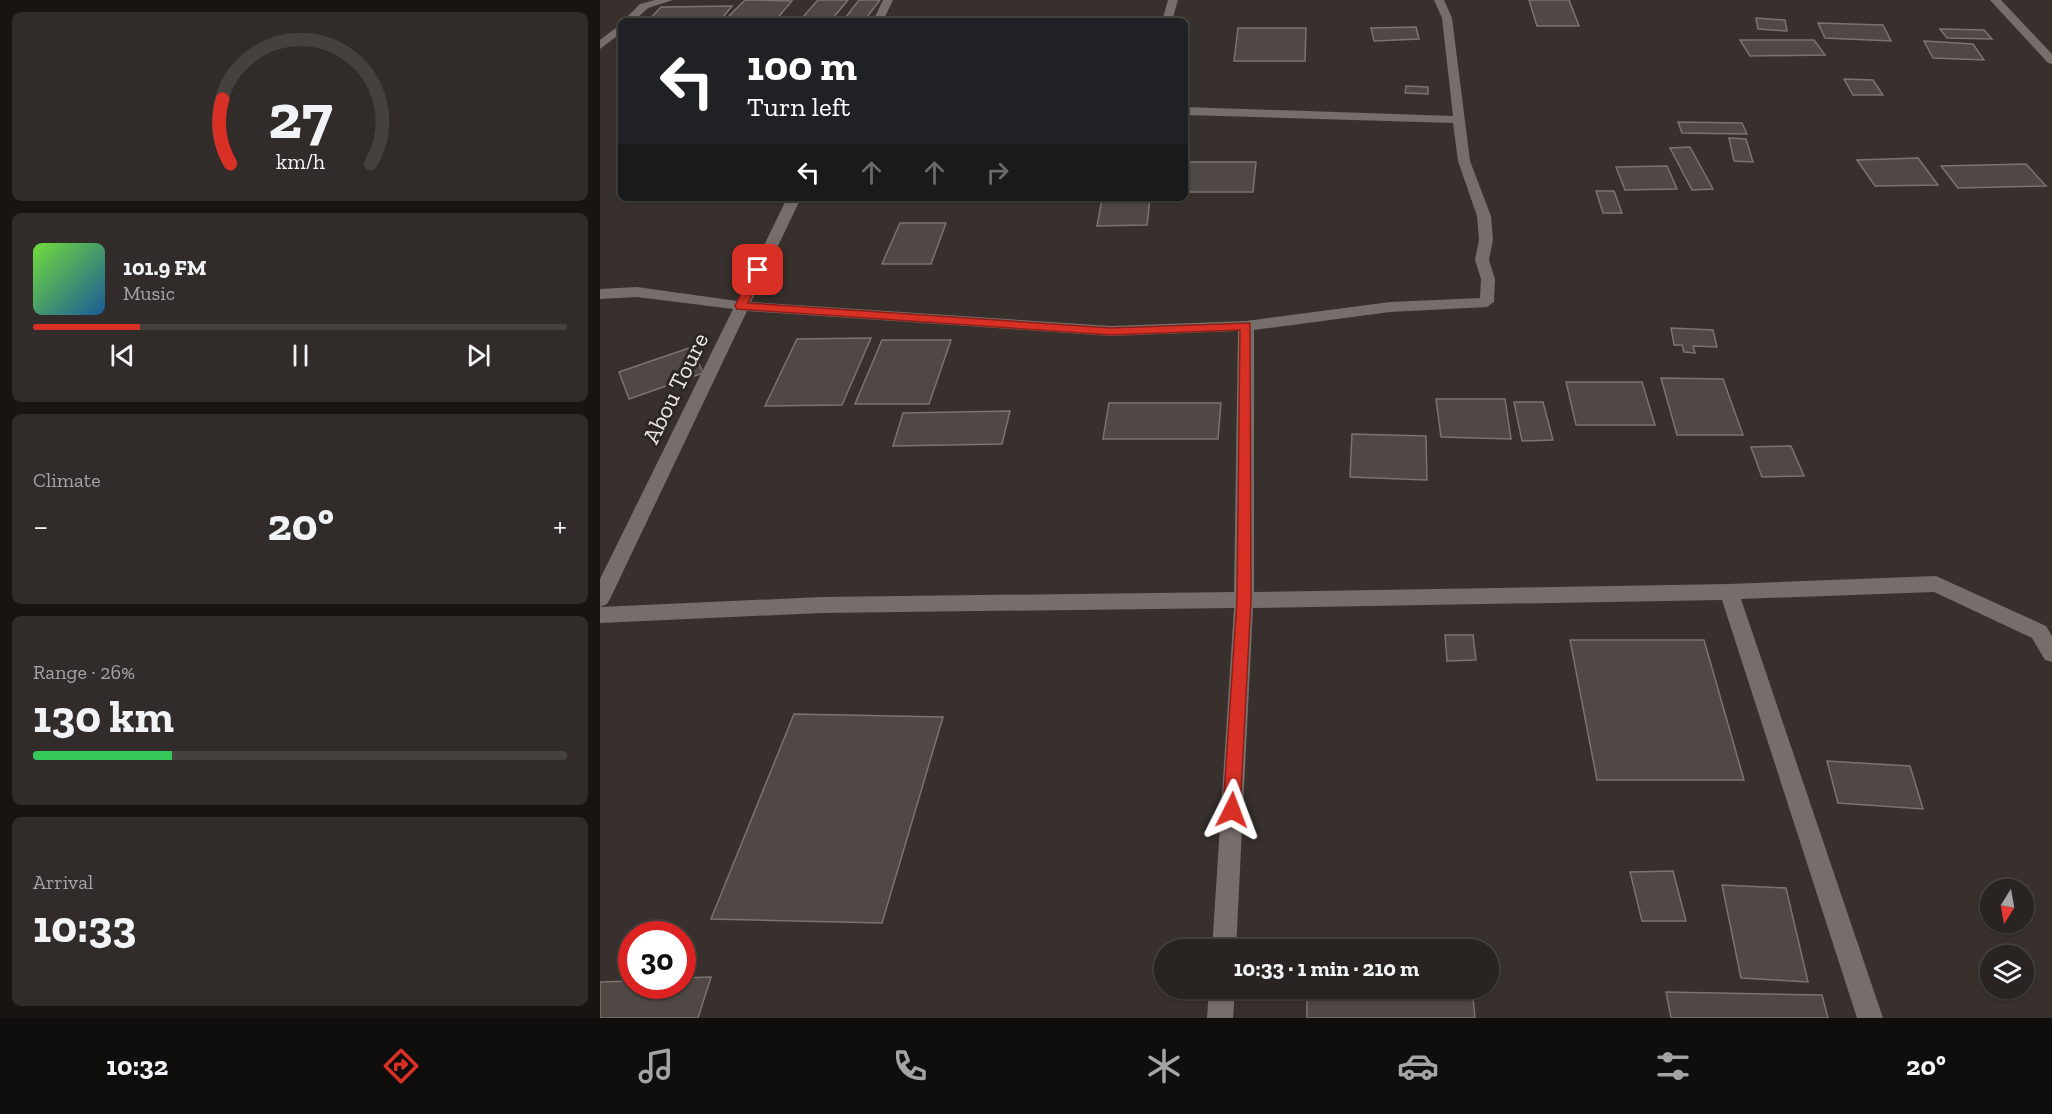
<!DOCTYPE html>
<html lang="en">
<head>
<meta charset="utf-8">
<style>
  body { margin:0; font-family:"Zilla Slab",serif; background:#312c2a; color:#f1f3f6; height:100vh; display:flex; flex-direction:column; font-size:22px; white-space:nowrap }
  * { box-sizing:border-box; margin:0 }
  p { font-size:20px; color:#a5a4a5 }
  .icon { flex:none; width:33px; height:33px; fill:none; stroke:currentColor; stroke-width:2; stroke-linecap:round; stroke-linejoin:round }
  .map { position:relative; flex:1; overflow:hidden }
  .sheet { display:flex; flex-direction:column; gap:12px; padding:12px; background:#171412; width:600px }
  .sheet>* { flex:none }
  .hud { position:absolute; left:18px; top:18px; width:570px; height:183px; border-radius:9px; box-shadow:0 2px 4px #0004,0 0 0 2px #45413f; background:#202124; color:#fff; overflow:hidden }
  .needle { width:39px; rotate:191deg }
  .fabs { position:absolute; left:1380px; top:879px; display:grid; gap:12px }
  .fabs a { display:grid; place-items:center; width:54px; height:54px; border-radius:50%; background:#292421; box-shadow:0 2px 4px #0004,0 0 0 2px #45413f; font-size:30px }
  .speed { position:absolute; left:18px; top:921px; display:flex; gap:12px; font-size:30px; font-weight:700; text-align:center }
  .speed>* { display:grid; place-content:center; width:78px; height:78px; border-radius:50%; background:#292421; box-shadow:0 2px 4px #0004,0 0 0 2px #45413f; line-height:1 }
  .speed .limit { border:9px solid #d22; background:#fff; color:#111 }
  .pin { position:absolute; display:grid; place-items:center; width:51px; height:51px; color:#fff; margin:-26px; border-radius:12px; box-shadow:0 3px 9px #0006 }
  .me { position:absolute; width:66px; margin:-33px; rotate:3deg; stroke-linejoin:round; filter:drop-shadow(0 0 4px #0008) }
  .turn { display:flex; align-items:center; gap:21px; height:126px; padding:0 30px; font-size:27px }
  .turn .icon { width:78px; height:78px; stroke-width:2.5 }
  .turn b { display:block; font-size:42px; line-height:51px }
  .lanes { display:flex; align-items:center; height:57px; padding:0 30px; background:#0003; justify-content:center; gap:30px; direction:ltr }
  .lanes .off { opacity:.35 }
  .big { font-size:45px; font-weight:800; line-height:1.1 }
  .sheet .widget { flex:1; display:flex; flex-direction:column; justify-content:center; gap:9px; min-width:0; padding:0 21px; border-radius:9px; background:#312c2a }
  .sheet .dial { align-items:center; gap:0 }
  .dial svg { height:156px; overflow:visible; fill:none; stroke:#45413f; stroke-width:7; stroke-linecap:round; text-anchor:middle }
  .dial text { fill:#f1f3f6; stroke:none }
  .song { display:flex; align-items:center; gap:18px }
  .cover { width:72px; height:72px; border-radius:9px; background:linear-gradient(135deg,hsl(100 70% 55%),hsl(210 70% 35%)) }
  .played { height:6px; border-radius:3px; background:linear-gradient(90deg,#d93025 20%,#45413f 20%) }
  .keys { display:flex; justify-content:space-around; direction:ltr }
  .heat { display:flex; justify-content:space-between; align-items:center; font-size:33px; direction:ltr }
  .charge { height:9px; border-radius:4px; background:linear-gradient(90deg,#34c759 26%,#45413f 0) }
  .trip { position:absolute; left:554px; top:939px; width:345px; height:60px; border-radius:30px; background:#292421; box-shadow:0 2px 4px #0004,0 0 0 2px #45413f; font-weight:800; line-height:60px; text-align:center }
  .dock { display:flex; height:96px; justify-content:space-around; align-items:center; background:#100e0d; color:#a5a4a5 }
  .dock .icon { width:42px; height:42px }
  .dock .selected { color:#d93025 }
  .dock b { font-size:27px; color:#f1f3f6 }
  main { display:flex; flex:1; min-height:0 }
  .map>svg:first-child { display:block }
  .building { fill:#504844; stroke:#7b736e; stroke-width:1.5 }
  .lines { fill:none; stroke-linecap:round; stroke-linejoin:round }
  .minor { fill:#766e6a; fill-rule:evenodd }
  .route { fill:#d93025; stroke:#8d1f18; stroke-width:1.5 }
  .labels { text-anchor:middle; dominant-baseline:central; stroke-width:6; stroke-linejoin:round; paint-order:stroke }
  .street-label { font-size:24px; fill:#eae5e2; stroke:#2d2723 }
</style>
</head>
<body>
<main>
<section class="sheet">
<div class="widget dial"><svg viewBox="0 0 100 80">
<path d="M14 69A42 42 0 1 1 86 69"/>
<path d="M14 69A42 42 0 0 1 10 36" stroke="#d93025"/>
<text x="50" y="56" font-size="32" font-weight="700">27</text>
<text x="50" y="72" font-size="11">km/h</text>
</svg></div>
<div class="widget">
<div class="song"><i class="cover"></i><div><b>101.9 FM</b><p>Music</p></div></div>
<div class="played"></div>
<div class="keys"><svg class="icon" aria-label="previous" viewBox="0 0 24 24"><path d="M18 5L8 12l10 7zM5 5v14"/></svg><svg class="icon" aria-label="pause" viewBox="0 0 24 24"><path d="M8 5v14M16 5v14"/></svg><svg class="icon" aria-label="next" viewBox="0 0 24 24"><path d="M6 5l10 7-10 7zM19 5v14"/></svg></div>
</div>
<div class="widget"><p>Climate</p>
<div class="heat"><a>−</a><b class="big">20°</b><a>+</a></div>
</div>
<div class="widget"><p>Range · 26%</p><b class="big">130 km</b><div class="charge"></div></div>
<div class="widget"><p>Arrival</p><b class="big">10:33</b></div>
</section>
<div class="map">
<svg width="1452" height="1018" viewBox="0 0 1452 1018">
  <rect width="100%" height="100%" fill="#37302c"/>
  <!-- building -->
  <g class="building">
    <path d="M145,0h5l42,1 -17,20 -49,-2z"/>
    <path d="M218,0h30l-16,19 -30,-1z"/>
    <path d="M259,0h21l-13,17h-21z"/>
    <path d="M929,0h40l10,26h-42z"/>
    <path d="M132,6l-12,15h-72l13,-14z"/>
    <path d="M1156,18l29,2 2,11 -29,-2z"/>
    <path d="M1218,23l65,2 8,16 -66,-3z"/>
    <path d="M816,27l3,12 -45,2 -3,-13z"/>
    <path d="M638,28h68l-1,33h-71z"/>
    <path d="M1340,29l44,1 8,9 -45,-1z"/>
    <path d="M1140,40h74l11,15 -75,1z"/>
    <path d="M1324,41l49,3 11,16 -51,-2z"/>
    <path d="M1244,79l29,1 10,15h-30z"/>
    <path d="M806,86l22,1v7l-23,-1z"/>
    <path d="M1078,122l64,1 5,11 -65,-1z"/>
    <path d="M1129,138l17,1 7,23 -19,-1z"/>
    <path d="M1090,147l23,42 -21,1 -22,-42z"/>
    <path d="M1318,158l20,27 -63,1 -18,-26z"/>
    <path d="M585,162h71l-3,30h-68z"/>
    <path d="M1426,164l20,22 -88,2 -17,-22z"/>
    <path d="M1067,166l10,23 -52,1 -9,-23z"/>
    <path d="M996,191h18l8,22h-19z"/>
    <path d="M502,199h48l-3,26 -50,1z"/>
    <path d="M300,223h46l-15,41h-49z"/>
    <path d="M1071,328l42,2 4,17 -24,-1 2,7 -11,-1 -2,-7h-8z"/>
    <path d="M271,338l-29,67 -77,1 32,-67z"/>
    <path d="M282,340h69l-22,64h-74z"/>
    <path d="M92,347l11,26 -74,26 -10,-27z"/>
    <path d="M1061,378l62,1 20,56h-66z"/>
    <path d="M966,382h76l13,43h-79z"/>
    <path d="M836,399h69l6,40 -70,-2z"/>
    <path d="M914,402h29l10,38 -31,1z"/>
    <path d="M509,403h112l-3,36h-115z"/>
    <path d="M410,411l-8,33 -109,2 10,-33z"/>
    <path d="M752,434l74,2 1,44 -77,-3z"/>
    <path d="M1191,446l13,30 -42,1 -11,-30z"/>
    <path d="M845,635h28l3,25 -29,1z"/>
    <path d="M970,640h134l40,140h-147z"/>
    <path d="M194,714l149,3 -61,206 -171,-4z"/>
    <path d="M1227,761l83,5 13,43 -85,-6z"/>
    <path d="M1073,871l13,50h-44l-12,-49z"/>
    <path d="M1122,885l64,3 22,94 -67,-4z"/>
    <path d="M868,945v5h-161v-4z"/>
    <path d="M111,977l-13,41h-98v-36l32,-1v5h50v-8z"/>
    <path d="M707,988h165l3,30h-168z"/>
    <path d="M1066,992l156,3 6,23h-157z"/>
  </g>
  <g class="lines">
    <!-- minor -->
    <g class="minor">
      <path d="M55,0h18l-25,8 -14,13h-11l17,-17z"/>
      <path d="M283,0h10l-10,21h-10z"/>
      <path d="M568,0h10l-6,21h-10z"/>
      <path d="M834,0h10l8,18 18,143 21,55 2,24 -4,20 6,19 -1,23 -7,5 -97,5 -136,18v262l475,-8 207,-8 110,50 6,10v26l-7,-2 -13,-22 -98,-46 -193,7 142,419h-26l-135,-418 -469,8 -17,342h-24l22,-342 -412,5 -222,10v-16l222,-10 412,-5 4,-261 -127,5 -364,-25 -137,288 -3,5 -7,3v-28l133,-270 -96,-12 -37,2v-10l37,-2 100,14 50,-103h14l-50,104 360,24 135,-5 144,-19 90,-4 1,-19 -6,-19 4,-20 -2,-24 -19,-55 -5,-38 -268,-8v-8l268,9 -11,-98z"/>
      <path d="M1390,0h11l51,54v10l-4,-1z"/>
      <path d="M21,24v9l-21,16v-9z"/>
      <path d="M609,988h26l-2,30h-26z"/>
    </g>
  </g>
  <!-- route -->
  <path class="route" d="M158,267l6,3 -16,33 363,25 139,-5 1,277 -11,210 -2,5 -6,3 -6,-3 -3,-5 14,-210 3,-270 -129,5 -374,-26 -2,-3 18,-36z"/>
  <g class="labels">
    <!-- street labels -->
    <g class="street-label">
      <text transform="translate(75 388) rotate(-64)">Abou Toure</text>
    </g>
  </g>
</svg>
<div class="fabs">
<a><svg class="needle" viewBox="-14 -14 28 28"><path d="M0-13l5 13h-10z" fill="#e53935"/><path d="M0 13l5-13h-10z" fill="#a5a4a5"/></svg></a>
<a><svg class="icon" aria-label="layers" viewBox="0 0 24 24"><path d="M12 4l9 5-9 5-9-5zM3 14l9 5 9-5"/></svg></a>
</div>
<div class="speed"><div class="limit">30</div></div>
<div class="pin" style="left:158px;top:270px;background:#d93025"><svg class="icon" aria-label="arrive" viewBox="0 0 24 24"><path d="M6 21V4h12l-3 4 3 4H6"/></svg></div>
<svg class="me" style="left:632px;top:810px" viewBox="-20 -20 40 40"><path d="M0-17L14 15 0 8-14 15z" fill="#d93025" stroke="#fff" stroke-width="4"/></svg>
<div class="trip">10:33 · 1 min · 210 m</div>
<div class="hud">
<div class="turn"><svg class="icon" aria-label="left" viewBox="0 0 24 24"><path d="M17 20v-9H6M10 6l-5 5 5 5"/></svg><div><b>100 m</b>Turn left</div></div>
<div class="lanes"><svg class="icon" aria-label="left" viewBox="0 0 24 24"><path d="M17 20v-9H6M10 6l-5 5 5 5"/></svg><svg class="icon off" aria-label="ahead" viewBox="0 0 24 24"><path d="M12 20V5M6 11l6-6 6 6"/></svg><svg class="icon off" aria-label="ahead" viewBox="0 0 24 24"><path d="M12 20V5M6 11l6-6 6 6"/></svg><svg class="icon off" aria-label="right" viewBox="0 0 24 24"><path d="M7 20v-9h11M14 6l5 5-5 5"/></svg></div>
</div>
</div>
</main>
<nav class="dock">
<b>10:32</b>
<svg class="icon selected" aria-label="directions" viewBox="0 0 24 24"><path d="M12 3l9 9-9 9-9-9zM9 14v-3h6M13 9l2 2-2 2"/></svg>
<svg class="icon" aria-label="music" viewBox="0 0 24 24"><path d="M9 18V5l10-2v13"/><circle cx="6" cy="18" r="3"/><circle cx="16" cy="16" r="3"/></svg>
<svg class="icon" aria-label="phone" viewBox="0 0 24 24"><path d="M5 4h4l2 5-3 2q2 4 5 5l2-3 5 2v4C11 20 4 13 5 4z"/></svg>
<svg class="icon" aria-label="climate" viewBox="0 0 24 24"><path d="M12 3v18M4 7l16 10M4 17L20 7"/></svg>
<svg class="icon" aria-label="car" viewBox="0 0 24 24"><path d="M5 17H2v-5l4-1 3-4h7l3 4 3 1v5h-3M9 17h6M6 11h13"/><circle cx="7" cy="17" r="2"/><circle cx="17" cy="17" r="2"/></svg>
<svg class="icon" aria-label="filters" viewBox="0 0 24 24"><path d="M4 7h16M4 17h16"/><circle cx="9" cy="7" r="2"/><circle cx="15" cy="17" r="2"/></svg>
<b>20°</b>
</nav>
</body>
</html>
